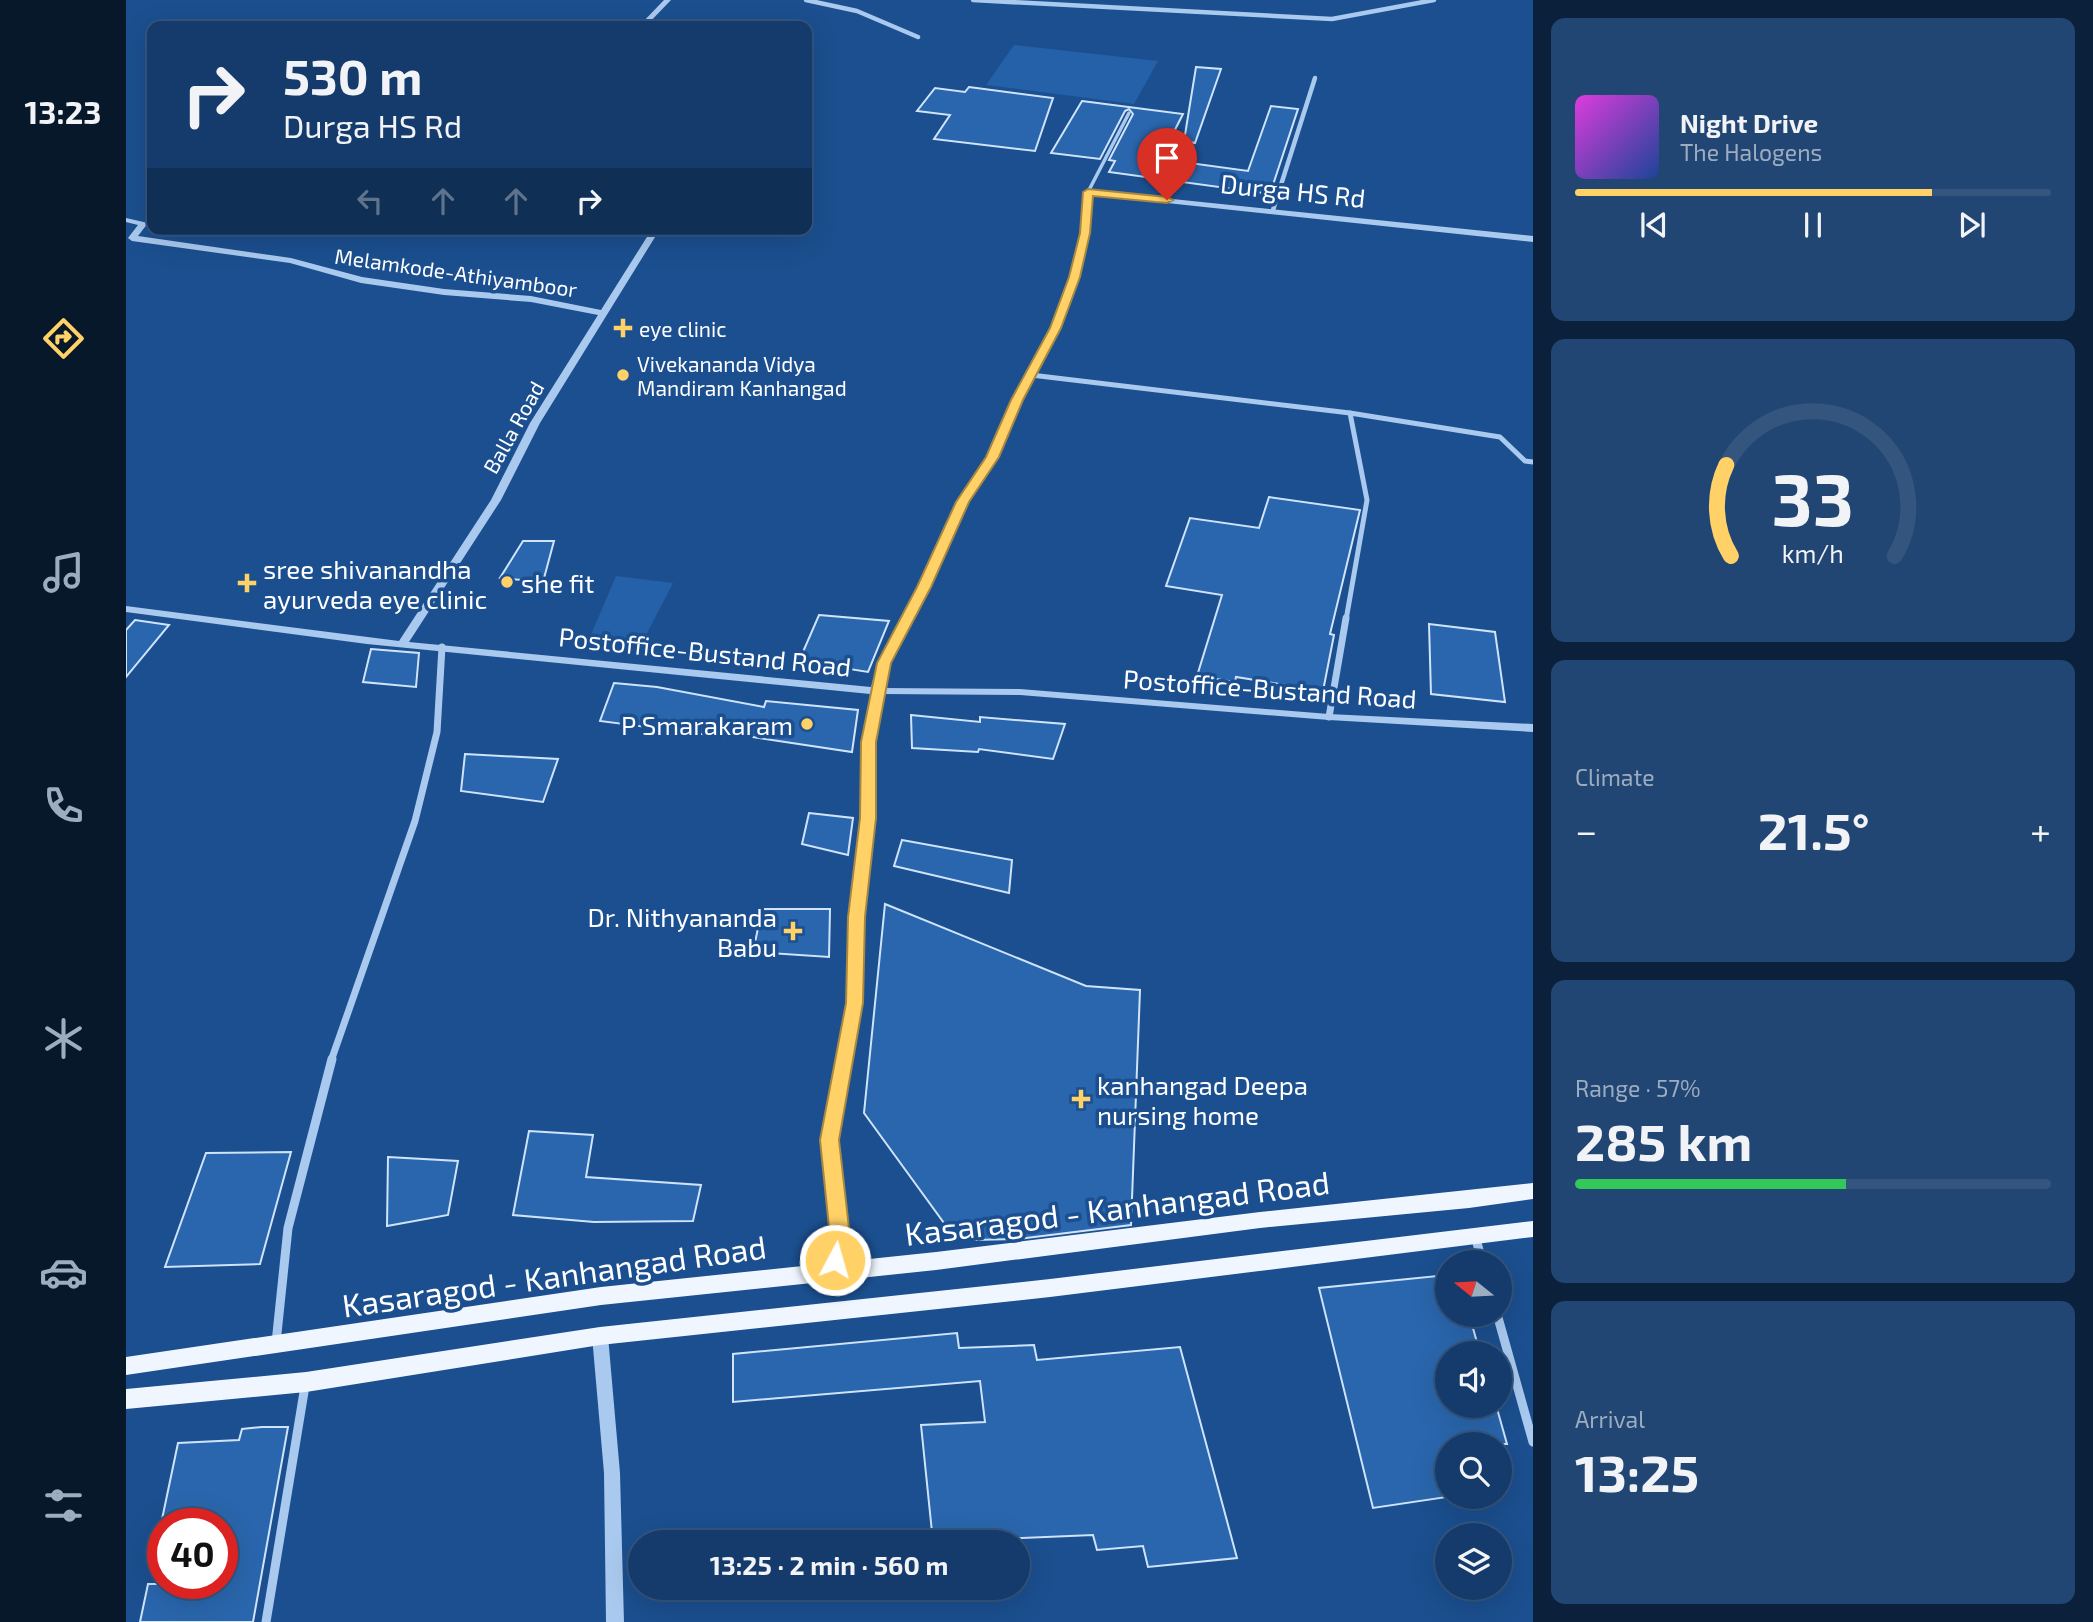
<!DOCTYPE html>
<html lang="en">
<head>
<meta charset="utf-8">
<style>
  body { margin:0; font-family:"Exo 2",sans-serif; background:#214673; color:#f1f3f6; height:100vh; display:flex; flex-direction:column; font-size:26px; white-space:nowrap }
  * { box-sizing:border-box; margin:0 }
  p { font-size:23px; color:#9dadc1 }
  .icon { flex:none; width:38px; height:38px; fill:none; stroke:currentColor; stroke-width:2; stroke-linecap:round; stroke-linejoin:round }
  .map { position:relative; flex:1; overflow:hidden }
  .sheet { display:flex; flex-direction:column; gap:18px; padding:18px; background:#0b203b; width:560px }
  .sheet>* { flex:none }
  .top-card { position:absolute; left:21px; top:21px; width:665px; height:214px; border-radius:14px; box-shadow:0 7px 28px #0002,0 0 0 2px #33557e; background:#143b6b; color:#f1f3f6; overflow:hidden }
  .needle { width:46px; rotate:288deg }
  .buttons { position:absolute; left:1309px; top:1250px; display:grid; gap:14px }
  .buttons a { display:grid; place-items:center; width:77px; height:77px; border-radius:50%; background:#143b6b; box-shadow:0 7px 28px #0002,0 0 0 2px #33557e; font-size:35px }
  .speed { position:absolute; left:21px; top:1508px; display:flex; gap:14px; font-size:35px; font-weight:700; text-align:center }
  .speed>* { display:grid; place-content:center; width:91px; height:91px; border-radius:50%; background:#143b6b; box-shadow:0 7px 28px #0002,0 0 0 2px #33557e; line-height:1 }
  .speed .limit { border:10px solid #d22; background:#fff; color:#111 }
  .pin { position:absolute; display:grid; place-items:center; width:60px; height:60px; color:#fff; margin:-72px -30px; border-radius:50% 50% 50% 0; rotate:-45deg; box-shadow:0 0 7px #0007 }
  .pin .icon { rotate:45deg }
  .me { position:absolute; width:77px; margin:-38px; rotate:6deg; stroke-linejoin:round; filter:drop-shadow(0 0 5px #0008) }
  .turn { display:flex; align-items:center; gap:24px; height:147px; padding:0 21px; font-size:32px }
  .turn .icon { width:91px; height:91px; stroke-width:2.5 }
  .turn b { display:block; font-size:49px; line-height:60px }
  .lanes { display:flex; align-items:center; height:66px; padding:0 21px; background:#0003; justify-content:center; gap:35px; direction:ltr }
  .lanes .off { opacity:.35 }
  .big { font-size:52px; font-weight:700; line-height:1.1 }
  .sheet .tile { flex:1; display:flex; flex-direction:column; justify-content:center; gap:10px; min-width:0; padding:0 24px; border-radius:14px; background:#214673 }
  .sheet .dial { align-items:center; gap:0 }
  .dial svg { height:182px; overflow:visible; fill:none; stroke:#33557e; stroke-width:7; stroke-linecap:round; text-anchor:middle }
  .dial text { fill:#f1f3f6; stroke:none }
  .song { display:flex; align-items:center; gap:21px }
  .cover { width:84px; height:84px; border-radius:10px; background:linear-gradient(135deg,hsl(300 70% 55%),hsl(220 70% 35%)) }
  .played { height:7px; border-radius:4px; background:linear-gradient(90deg,#ffd166 75%,#33557e 75%) }
  .keys { display:flex; justify-content:space-around; direction:ltr }
  .heat { display:flex; justify-content:space-between; align-items:center; font-size:38px; direction:ltr }
  .charge { height:10px; border-radius:5px; background:linear-gradient(90deg,#34c759 57%,#33557e 0) }
  .trip { position:absolute; left:502px; top:1530px; width:402px; height:70px; border-radius:35px; background:#143b6b; box-shadow:0 7px 28px #0002,0 0 0 2px #33557e; font-weight:700; line-height:70px; text-align:center }
  main { display:flex; flex:1; min-height:0 }
  .dock { display:flex; flex-direction:column; width:126px; justify-content:space-around; align-items:center; background:#08182b; color:#9dadc1 }
  .dock .icon { width:49px; height:49px }
  .dock .active { color:#ffd166 }
  .dock b { font-size:32px; color:#f1f3f6 }
  .map>svg:first-child { display:block }
  .green { fill:#2461a8 }
  .building { fill:#2a66ad; stroke:#cfe3fa; stroke-width:2 }
  .lines { fill:none; stroke-linecap:round; stroke-linejoin:round }
  .service { stroke:#a9c9ee; stroke-width:3.5 }
  .minor-far3 { stroke:#a9c9ee; stroke-width:4.5 }
  .minor-far2 { stroke:#a9c9ee; stroke-width:5 }
  .minor-far1 { stroke:#a9c9ee; stroke-width:7 }
  .minor { stroke:#a9c9ee; stroke-width:9 }
  .tertiary { fill:#a9c9ee; fill-rule:evenodd }
  .primary { fill:#f0f6ff; fill-rule:evenodd }
  .route { fill:#ffd166; stroke:#a68842; stroke-width:2 }
  .poi-dot { fill:#ffd166; stroke:#1b4f8f; stroke-width:2.5 }
  .labels { text-anchor:middle; dominant-baseline:central; stroke-width:7; stroke-linejoin:round; paint-order:stroke }
  .far-street-label { font-size:21px; fill:#fff; stroke:#1b4f8f }
  .far-poi-label { font-size:21px; fill:#fff; stroke:#1b4f8f; text-anchor:start }
  .street-label { font-size:26px; fill:#fff; stroke:#1b4f8f }
  .poi-label { font-size:26px; fill:#fff; stroke:#1b4f8f; text-anchor:start }
  .near-street-label { font-size:32px; fill:#fff; stroke:#1b4f8f }
</style>
</head>
<body>
<main>
<nav class="dock">
<b>13:23</b>
<svg class="icon active" aria-label="directions" viewBox="0 0 24 24"><path d="M12 3l9 9-9 9-9-9zM9 14v-3h6M13 9l2 2-2 2"/></svg>
<svg class="icon" aria-label="music" viewBox="0 0 24 24"><path d="M9 18V5l10-2v13"/><circle cx="6" cy="18" r="3"/><circle cx="16" cy="16" r="3"/></svg>
<svg class="icon" aria-label="phone" viewBox="0 0 24 24"><path d="M5 4h4l2 5-3 2q2 4 5 5l2-3 5 2v4C11 20 4 13 5 4z"/></svg>
<svg class="icon" aria-label="climate" viewBox="0 0 24 24"><path d="M12 3v18M4 7l16 10M4 17L20 7"/></svg>
<svg class="icon" aria-label="car" viewBox="0 0 24 24"><path d="M5 17H2v-5l4-1 3-4h7l3 4 3 1v5h-3M9 17h6M6 11h13"/><circle cx="7" cy="17" r="2"/><circle cx="17" cy="17" r="2"/></svg>
<svg class="icon" aria-label="filters" viewBox="0 0 24 24"><path d="M4 7h16M4 17h16"/><circle cx="9" cy="7" r="2"/><circle cx="15" cy="17" r="2"/></svg>
</nav>
<div class="map">
<svg width="1407" height="1622" viewBox="0 0 1407 1622">
  <rect width="100%" height="100%" fill="#1b4f8f"/>
  <!-- green -->
  <g class="green">
    <path d="M888,45l144,16 -24,43 -148,-19z"/>
    <path d="M490,576l57,7 -32,62 -51,-8z"/>
  </g>
  <!-- building -->
  <g class="building">
    <path d="M1070,67l25,2 -26,74 -11,-2z"/>
    <path d="M843,87l84,11 -18,53 -101,-12 16,-24 -33,-4 18,-23 30,4z"/>
    <path d="M956,101l101,13 -23,45 88,12 23,-65 27,3 -28,85 -161,-22 6,-11 -6,-1 24,-46 -4,-5 -4,2 -25,48 -49,-6z"/>
    <path d="M1143,497l91,13 -30,124 4,1 -11,56 -87,-14 -1,5 -38,-6 25,-81 -56,-9 24,-68 69,10z"/>
    <path d="M397,541h31l-11,41 -43,-4z"/>
    <path d="M693,615l70,6 -21,51 -69,-11z"/>
    <path d="M9,620l34,5 -43,52v-47z"/>
    <path d="M1303,624l66,8 10,70 -74,-8z"/>
    <path d="M245,649l48,4 -3,34 -53,-5z"/>
    <path d="M488,683l43,4 107,20 2,-6 92,9 -6,42 -126,-19 -2,4 -124,-16z"/>
    <path d="M785,715l69,7v-5l85,7 -12,35 -74,-10 -1,3 -66,-4z"/>
    <path d="M339,754l93,5 -15,43 -82,-11z"/>
    <path d="M683,813l44,5 -5,37 -46,-11z"/>
    <path d="M776,840l110,20 -3,33 -115,-27z"/>
    <path d="M759,904l201,82 54,4 -9,235 -113,14 -46,1 -28,-17 -80,-110z"/>
    <path d="M636,909h68l-1,48 -76,-5z"/>
    <path d="M403,1131l64,4 -7,42 115,8 -8,36 -99,1 -81,-7z"/>
    <path d="M165,1152l-31,112 -95,3 41,-114z"/>
    <path d="M262,1157l70,4 -10,54 -61,11z"/>
    <path d="M1321,1275v39h22l11,39h-33v52h49l11,39h-60v53l-74,11 -54,-220z"/>
    <path d="M831,1333l2,15 75,-3 3,15 143,-13 57,211 -89,9 -5,-21 -46,4 -4,-15 -160,7 -12,-117 64,-3 -5,-41 -247,21v-48z"/>
    <path d="M136,1427h26l-35,195h-113l8,-38h74v-60h-61l17,-81 61,-3 3,-11z"/>
  </g>
  <g class="lines">
    <!-- service -->
    <path class="service" d="M962,192l41,-79"/>
    <!-- minor-far3 -->
    <g class="minor-far3">
      <path d="M680,0l51,11 61,26"/>
      <path d="M847,0l359,19 102,-19"/>
      <path d="M1147,210l42,-132"/>
    </g>
    <!-- minor-far2 -->
    <g class="minor-far2">
      <path d="M905,375l319,38 150,24 25,24 8,1"/>
      <path d="M1220,620l21,-120 -17,-87"/>
    </g>
    <!-- minor-far1 -->
    <g class="minor-far1">
      <path d="M1203,717l17,-99"/>
      <path d="M205,1061l84,-240 22,-89 5,-85"/>
    </g>
    <!-- minor -->
    <g class="minor">
      <path d="M1349,1235l7,27"/>
      <path d="M1371,1314l36,128"/>
      <path d="M150,1343l12,-115 44,-169"/>
      <path d="M140,1622l39,-236"/>
    </g>
    <!-- tertiary -->
    <g class="tertiary">
      <path d="M538,0h7l-25,26h-7z"/>
      <path d="M959,190l448,46v6l-441,-47 -3,38 -10,44 -20,52 -37,71 -24,57 -30,45 -39,85 -39,75 -7,26 137,1 309,25 204,10v8l-204,-12 -309,-25 -139,-1 -7,48v76l-12,99v86l-25,137 11,97 -5,23 -10,15 -5,2 -5,-2 -3,-4 8,-12 4,-22 -9,-97 25,-137 2,-86 12,-99v-76l8,-48 -503,-50 -241,-32v-6l273,35 92,-141 39,-77 68,-108 -67,-13 -87,-7 -83,-12 -71,-20 -158,-22 -4,-3 10,-13 -12,-3v-4l22,5 -10,13 153,22 71,19 82,12 87,7 70,14 51,-81h8l-120,194 -39,77 -92,142 462,45 7,-25 41,-75 39,-85 30,-45 24,-57 39,-71 20,-52 10,-44z"/>
      <path d="M474,1330l6,1 2,5 12,137 4,149h-18l-2,-149 -12,-137 2,-5z"/>
    </g>
    <!-- primary -->
    <g class="primary">
      <path d="M1407,1183v16l-64,9 -209,20 -324,42 -335,35 -475,70v-18l475,-70 335,-35 324,-40z"/>
      <path d="M1407,1221v16l-483,60 -450,48 -294,47 -180,17v-20l180,-17 294,-45 450,-48z"/>
    </g>
  </g>
  <!-- route -->
  <path class="route" d="M962,189l79,8 6,3 -6,3 -74,-7 -3,37 -10,44 -19,51 -38,72 -24,57 -30,45 -38,85 -40,76 -15,79v76l-11,99 -2,86 -24,137 11,97 -8,28h-14l-3,-5 5,-23 -10,-97 26,-137 2,-86 12,-99 1,-76 16,-79 40,-76 39,-85 30,-45 25,-57 39,-72 19,-51 11,-44 3,-41z"/>
  <!-- markers -->
  <g class="poi-dot">
    <path d="M493.5 317.5h7v7h7v7h-7v7h-7v-7h-7v-7h7z"/>
    <circle cx="497" cy="375" r="7"/>
    <circle cx="381" cy="582" r="7"/>
    <path d="M117.5 572.5h7v7h7v7h-7v7h-7v-7h-7v-7h7z"/>
    <circle cx="681" cy="724" r="7"/>
    <path d="M663.5 920.5h7v7h7v7h-7v7h-7v-7h-7v-7h7z"/>
    <path d="M951.5 1088.5h7v7h7v7h-7v7h-7v-7h-7v-7h7z"/>
  </g>
  <g class="labels">
    <!-- far-street labels -->
    <g class="far-street-label">
      <text transform="translate(330 272) rotate(8)">Melamkode-Athiyamboor</text>
      <text transform="translate(387 427) rotate(-61)">Balla Road</text>
    </g>
    <!-- far-poi labels -->
    <g class="far-poi-label">
      <text x="513" y="328">eye clinic</text>
      <text x="511" y="363">Vivekananda Vidya<tspan x="511" dy="24">Mandiram Kanhangad</tspan></text>
    </g>
    <!-- street labels -->
    <g class="street-label">
      <text transform="translate(1167 190) rotate(6)">Durga HS Rd</text>
      <text transform="translate(579 651) rotate(6)">Postoffice-Bustand Road</text>
      <text transform="translate(1144 688) rotate(4)">Postoffice-Bustand Road</text>
    </g>
    <!-- poi labels -->
    <g class="poi-label">
      <text x="137" y="568">sree shivanandha<tspan x="137" dy="30">ayurveda eye clinic</tspan></text>
      <text x="395" y="582">she fit</text>
      <text x="667" y="724" text-anchor="end">P Smarakaram</text>
      <text x="651" y="916" text-anchor="end">Dr. Nithyananda<tspan x="651" dy="30">Babu</tspan></text>
      <text x="971" y="1084">kanhangad Deepa<tspan x="971" dy="30">nursing home</tspan></text>
    </g>
    <!-- near-street labels -->
    <g class="near-street-label">
      <text transform="translate(991 1207) rotate(-7)">Kasaragod - Kanhangad Road</text>
      <text transform="translate(428 1275) rotate(-8)">Kasaragod - Kanhangad Road</text>
    </g>
  </g>
</svg>
<div class="buttons">
<a><svg class="needle" viewBox="-14 -14 28 28"><path d="M0-13l5 13h-10z" fill="#e53935"/><path d="M0 13l5-13h-10z" fill="#9dadc1"/></svg></a>
<a><svg class="icon" aria-label="sound" viewBox="0 0 24 24"><path d="M4 9h4l5-4v14l-5-4H4zM17 9q2 3 0 6"/></svg></a>
<a><svg class="icon" aria-label="search" viewBox="0 0 24 24"><circle cx="10" cy="10" r="6"/><path d="M15 15l6 6"/></svg></a>
<a><svg class="icon" aria-label="layers" viewBox="0 0 24 24"><path d="M12 4l9 5-9 5-9-5zM3 14l9 5 9-5"/></svg></a>
</div>
<div class="speed"><div class="limit">40</div></div>
<div class="pin" style="left:1041px;top:200px;background:#d93025"><svg class="icon" aria-label="arrive" viewBox="0 0 24 24"><path d="M6 21V4h12l-3 4 3 4H6"/></svg></div>
<svg class="me" style="left:709px;top:1260px" viewBox="-20 -20 40 40"><circle r="17" fill="#ffd166" stroke="#fff" stroke-width="3"/><path d="M0-11L8 9 0 5-8 9z" fill="#fff"/></svg>
<div class="trip">13:25 · 2 min · 560 m</div>
<div class="top-card">
<div class="turn"><svg class="icon" aria-label="right" viewBox="0 0 24 24"><path d="M7 20v-9h11M14 6l5 5-5 5"/></svg><div><b>530 m</b>Durga HS Rd</div></div>
<div class="lanes"><svg class="icon off" aria-label="left" viewBox="0 0 24 24"><path d="M17 20v-9H6M10 6l-5 5 5 5"/></svg><svg class="icon off" aria-label="ahead" viewBox="0 0 24 24"><path d="M12 20V5M6 11l6-6 6 6"/></svg><svg class="icon off" aria-label="ahead" viewBox="0 0 24 24"><path d="M12 20V5M6 11l6-6 6 6"/></svg><svg class="icon" aria-label="right" viewBox="0 0 24 24"><path d="M7 20v-9h11M14 6l5 5-5 5"/></svg></div>
</div>
</div>
<section class="sheet">
<div class="tile">
<div class="song"><i class="cover"></i><div><b>Night Drive</b><p>The Halogens</p></div></div>
<div class="played"></div>
<div class="keys"><svg class="icon" aria-label="previous" viewBox="0 0 24 24"><path d="M18 5L8 12l10 7zM5 5v14"/></svg><svg class="icon" aria-label="pause" viewBox="0 0 24 24"><path d="M8 5v14M16 5v14"/></svg><svg class="icon" aria-label="next" viewBox="0 0 24 24"><path d="M6 5l10 7-10 7zM19 5v14"/></svg></div>
</div>
<div class="tile dial"><svg viewBox="0 0 100 80">
<path d="M14 69A42 42 0 1 1 86 69"/>
<path d="M14 69A42 42 0 0 1 12 29" stroke="#ffd166"/>
<text x="50" y="56" font-size="32" font-weight="700">33</text>
<text x="50" y="72" font-size="11">km/h</text>
</svg></div>
<div class="tile"><p>Climate</p>
<div class="heat"><a>−</a><b class="big">21.5°</b><a>+</a></div>
</div>
<div class="tile"><p>Range · 57%</p><b class="big">285 km</b><div class="charge"></div></div>
<div class="tile"><p>Arrival</p><b class="big">13:25</b></div>
</section>
</main>
</body>
</html>
